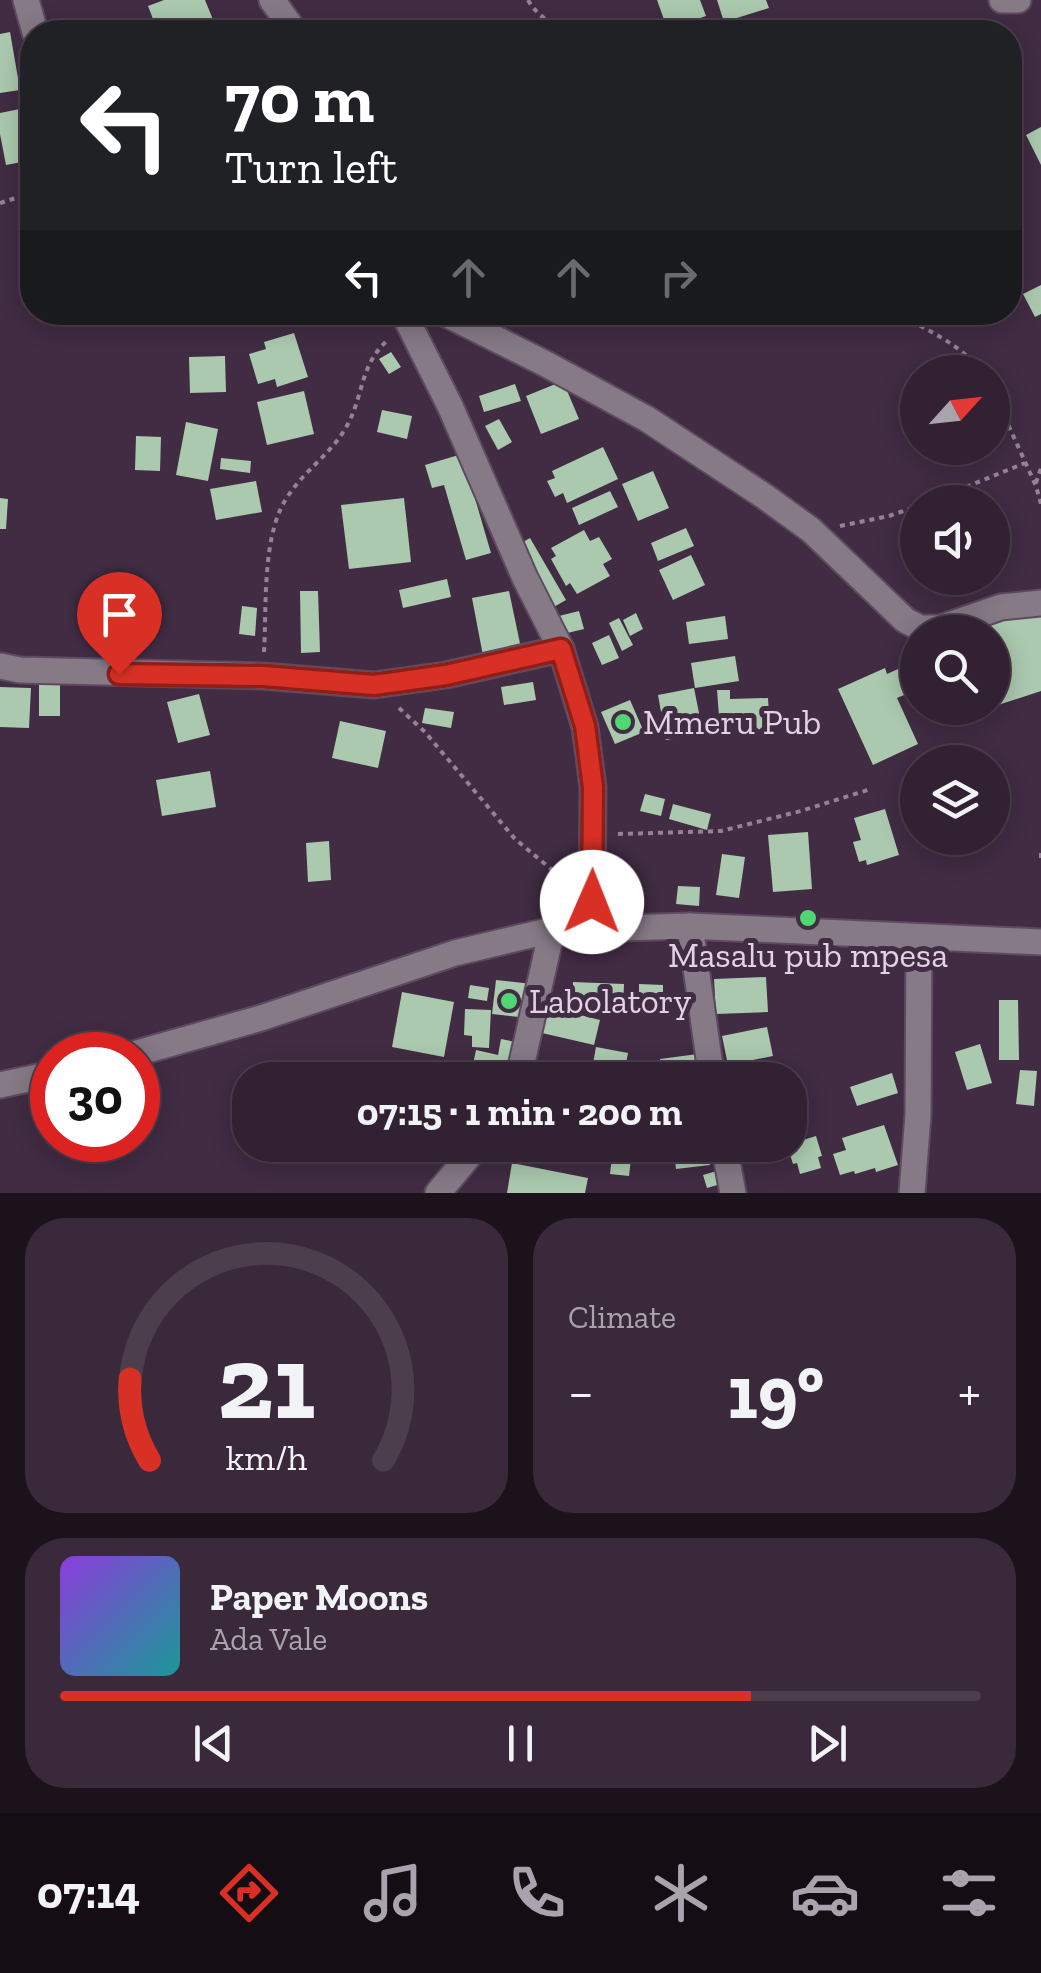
<!DOCTYPE html>
<html lang="en">
<head>
<meta charset="utf-8">
<style>
  body { margin:0; font-family:"Zilla Slab",serif; background:#39293a; color:#f1f3f6; height:100vh; display:flex; flex-direction:column; font-size:38px; white-space:nowrap }
  * { box-sizing:border-box; margin:0 }
  p { font-size:32px; color:#a8a3ac }
  .icon { flex:none; width:55px; height:55px; fill:none; stroke:currentColor; stroke-width:2; stroke-linecap:round; stroke-linejoin:round }
  .map { position:relative; height:1193px; overflow:hidden }
  .drawer { display:flex; flex-direction:column; gap:25px; padding:25px; background:#1b121c; flex:1 }
  .drawer>* { flex:none }
  .guide { position:absolute; left:20px; top:20px; width:1002px; height:305px; border-radius:40px; box-shadow:0 5px 25px #0003,0 0 0 2px #4c3e4d; background:#202124; color:#fff; overflow:hidden }
  .needle { width:65px; rotate:63deg }
  .tools { position:absolute; left:900px; top:355px; display:grid; gap:20px }
  .tools a { display:grid; place-items:center; width:110px; height:110px; border-radius:50%; background:#312132; box-shadow:0 5px 25px #0003,0 0 0 2px #4c3e4d; font-size:50px }
  .speed { position:absolute; left:30px; top:1032px; display:flex; gap:20px; font-size:50px; font-weight:700; text-align:center }
  .speed>* { display:grid; place-content:center; width:130px; height:130px; border-radius:50%; background:#312132; box-shadow:0 5px 25px #0003,0 0 0 2px #4c3e4d; line-height:1 }
  .speed .limit { border:15px solid #d22; background:#fff; color:#111 }
  .pin { position:absolute; display:grid; place-items:center; width:85px; height:85px; color:#fff; margin:-102px -42px; border-radius:50% 50% 50% 0; rotate:-45deg; box-shadow:0 0 10px #0007 }
  .pin .icon { rotate:45deg }
  .me { position:absolute; width:110px; margin:-55px; rotate:1deg; stroke-linejoin:round; filter:drop-shadow(0 0 8px #0008) }
  .turn { display:flex; align-items:center; gap:35px; height:210px; padding:0 40px; font-size:45px }
  .turn .icon { width:130px; height:130px; stroke-width:2.5 }
  .turn b { display:block; font-size:70px; line-height:85px }
  .lanes { display:flex; align-items:center; height:95px; padding:0 40px; background:#0003; justify-content:center; gap:50px; direction:ltr }
  .lanes .off { opacity:.35 }
  .big { font-size:75px; font-weight:700; line-height:1.1 }
  .drawer .widget { flex:1; display:flex; flex-direction:column; justify-content:center; gap:15px; min-width:0; padding:0 35px; border-radius:40px; background:#39293a }
  .drawer .dial { align-items:center; gap:0 }
  .dial svg { height:260px; overflow:visible; fill:none; stroke:#4c3e4d; stroke-width:7; stroke-linecap:round; text-anchor:middle }
  .dial text { fill:#f1f3f6; stroke:none }
  .song { display:flex; align-items:center; gap:30px }
  .cover { width:120px; height:120px; border-radius:15px; background:linear-gradient(135deg,hsl(270 70% 55%),hsl(180 70% 35%)) }
  .played { height:10px; border-radius:5px; background:linear-gradient(90deg,#d93025 75%,#4c3e4d 75%) }
  .keys { display:flex; justify-content:space-around; direction:ltr }
  .heat { display:flex; justify-content:space-between; align-items:center; font-size:55px; direction:ltr }
  .drawer .tiles { flex:1; display:grid; gap:25px; grid-template-columns:1fr 1fr }
  .widget:last-child { grid-column:span 2 }
  .trip { position:absolute; left:232px; top:1062px; width:575px; height:100px; border-radius:40px; background:#312132; box-shadow:0 5px 25px #0003,0 0 0 2px #4c3e4d; font-weight:700; line-height:100px; text-align:center }
  .tabs { display:flex; height:160px; justify-content:space-around; align-items:center; background:#140d14; color:#a8a3ac }
  .tabs .icon { width:70px; height:70px }
  .tabs .current { color:#d93025 }
  .tabs b { font-size:45px; color:#f1f3f6 }
  .map>svg:first-child { display:block }
  .building { fill:#aac9ae }
  .lines { fill:none; stroke-linecap:round; stroke-linejoin:round }
  .minor-casing { stroke:#5e4a60; stroke-width:29 }
  .path { stroke:#948396; stroke-width:4; stroke-dasharray:5 5; stroke-linecap:butt }
  .minor { stroke:#857a86; stroke-width:25 }
  .route-casing { stroke:#8d1f18; stroke-width:25 }
  .route { stroke:#d93025; stroke-width:18 }
  .poi-dot { fill:#51d674; stroke:#412c43; stroke-width:4 }
  .labels { text-anchor:middle; dominant-baseline:central; stroke-width:10; stroke-linejoin:round; paint-order:stroke }
  .poi-label { font-size:35px; fill:#e1d3e2; stroke:#412c43; text-anchor:start }
</style>
</head>
<body>
<div class="map">
<svg width="1041" height="1193" viewBox="0 0 1041 1193">
  <rect width="100%" height="100%" fill="#412c43"/>
  <!-- building -->
  <g class="building">
    <path d="M164,0h41l13,32h-60l-10,-26z"/>
    <path d="M657,0h43l6,16 -31,11 -2,-5 -7,3z"/>
    <path d="M717,0h49l3,8 -45,14z"/>
    <path d="M10,32l10,58 -20,3v-59z"/>
    <path d="M30,107l2,15v38l-26,5 -6,-31v-21z"/>
    <path d="M1041,127v38l-15,-30z"/>
    <path d="M1041,285v29l-6,3 -12,-23z"/>
    <path d="M184,312h47v2l-44,10z"/>
    <path d="M294,333l14,44 -31,10 -2,-8 -17,5 -9,-30 17,-5 -2,-7z"/>
    <path d="M391,352l10,15 -12,7 -10,-15z"/>
    <path d="M225,356l1,36 -36,1 -1,-36z"/>
    <path d="M563,381l16,38 -38,15 -15,-38z"/>
    <path d="M515,384l6,17 -37,11 -5,-16z"/>
    <path d="M304,391l10,43 -47,11 -10,-43z"/>
    <path d="M382,410l30,6 -5,23 -30,-7z"/>
    <path d="M499,419l13,23 -14,8 -13,-24z"/>
    <path d="M186,422l32,7 -10,52 -32,-6z"/>
    <path d="M136,436l25,1 -1,34 -25,-1z"/>
    <path d="M603,447l15,32 -51,24 -4,-10 -8,4 -8,-16 8,-3 -3,-7z"/>
    <path d="M462,454l29,99 -25,7 -22,-75 -12,3 -7,-23z"/>
    <path d="M221,458l30,3 -1,12 -30,-4z"/>
    <path d="M653,471l16,37 -31,13 -16,-37z"/>
    <path d="M256,481l6,31 -46,8 -6,-31z"/>
    <path d="M610,491l8,16 -39,18 -7,-17z"/>
    <path d="M0,498l8,1 -2,30h-6z"/>
    <path d="M404,498l7,64 -62,7 -8,-64z"/>
    <path d="M686,528l8,18 -36,15 -7,-18z"/>
    <path d="M584,530l6,11 9,-4 13,22 -9,5 7,12 -33,18 -7,-11 -4,3 -15,-27 5,-3 -5,-8z"/>
    <path d="M530,538l36,62 -14,8 -36,-62z"/>
    <path d="M691,555l14,30 -32,15 -14,-30z"/>
    <path d="M447,579l4,18 -48,11 -4,-18z"/>
    <path d="M300,591h18l2,61 -19,1z"/>
    <path d="M509,591l13,62 -38,8 -12,-63z"/>
    <path d="M242,606l15,2 -2,28 -16,-2z"/>
    <path d="M1041,607v84l-49,16v-75h-26z"/>
    <path d="M579,611l5,18 -29,7 -4,-18z"/>
    <path d="M636,613l7,16 -13,7 -7,-16z"/>
    <path d="M725,616l3,23 -39,5 -3,-22z"/>
    <path d="M619,618l14,27 -11,6 -13,-28z"/>
    <path d="M609,635l10,23 -17,7 -10,-22z"/>
    <path d="M735,656l4,25 -44,7 -4,-25z"/>
    <path d="M918,660v29l-21,9 21,46 -45,21 -35,-76 47,-21 2,6z"/>
    <path d="M533,682l3,18 -32,5 -3,-18z"/>
    <rect x="39" y="685" width="21" height="31"/>
    <path d="M0,687l31,1 -2,40 -29,-1z"/>
    <path d="M694,688l9,45 -37,7 -8,-45z"/>
    <path d="M717,690h13v9l38,-1 2,31 -41,1 -1,-14h-9z"/>
    <path d="M199,694l11,41 -32,8 -11,-41z"/>
    <path d="M630,700l14,32 -29,12 -14,-32z"/>
    <path d="M425,708l29,4 -3,16 -29,-5z"/>
    <path d="M340,721l46,10 -8,37 -46,-10z"/>
    <path d="M210,771l6,36 -54,9 -6,-36z"/>
    <path d="M645,794l20,5 -4,17 -21,-5z"/>
    <path d="M673,804l38,10 -4,16 -38,-11z"/>
    <path d="M885,809l14,46 -32,10 -1,-5 -7,2 -6,-20 8,-2 -7,-22z"/>
    <path d="M808,832l4,57 -39,3 -5,-57z"/>
    <path d="M329,841l2,39 -23,2 -2,-39z"/>
    <path d="M722,854l23,3 -6,41 -23,-3z"/>
    <path d="M678,886l22,1 -1,19 -23,-2z"/>
    <path d="M766,977l2,35 -52,2 -2,-35z"/>
    <path d="M496,980l36,4 -5,34 -35,-4z"/>
    <path d="M573,982l51,2 -1,25 -51,-2z"/>
    <path d="M639,984l24,1v14l-24,-1z"/>
    <path d="M470,985l19,3 -2,13 -19,-3z"/>
    <path d="M402,992l52,10 -10,55 -52,-10z"/>
    <path d="M999,1000h19l1,60h-20z"/>
    <path d="M549,1007l51,13 -6,25 -52,-12z"/>
    <path d="M465,1009l26,1 -2,38 -17,-1v-11l-8,-1z"/>
    <path d="M767,1027l6,29 -45,9 -6,-29z"/>
    <path d="M501,1039l20,4 -7,37h-16l-27,-6 5,-24 22,5z"/>
    <path d="M980,1044l12,39 -25,7 -12,-38z"/>
    <path d="M596,1047l32,6 -4,22 -32,-6z"/>
    <path d="M698,1054l3,26h-38l-3,-21z"/>
    <path d="M1020,1070l17,1 -3,35 -18,-2z"/>
    <path d="M892,1073l6,20 -41,13 -7,-19z"/>
    <path d="M795,1075l12,30 -17,7v-32h-7z"/>
    <path d="M884,1125l14,40 -22,7 -1,-4 -20,6 -1,-3 -14,4 -7,-21 13,-4 -4,-12z"/>
    <path d="M816,1136l6,20 -4,1 3,11 -21,6 -3,-11 -4,1 -6,-19z"/>
    <path d="M673,1145h34l3,20 -34,4z"/>
    <path d="M612,1157l19,2 -2,17 -19,-2z"/>
    <path d="M512,1163l76,15 -3,15h-78z"/>
    <path d="M720,1170l4,13 -17,5 -4,-13z"/>
  </g>
  <g class="lines">
    <!-- minor casing -->
    <g class="minor-casing">
      <g id="minor">
        <path d="M26,0l9,32"/>
        <path d="M272,0l23,32"/>
        <path d="M1002,0h16"/>
        <path d="M403,312l47,94 75,172 36,71 24,78 8,60 -1,142"/>
        <path d="M442,312l104,52 101,55 117,77 47,34 94,90 15,8h20l61,-21 40,-4"/>
        <path d="M0,666l20,4 243,6 111,9 72,-10 115,-26"/>
        <path d="M690,926l22,154"/>
        <path d="M130,1055l131,-37 194,-65 97,-23 138,-4 351,16"/>
        <path d="M518,1080l34,-150"/>
        <path d="M0,1085l52,-11"/>
        <path d="M724,1145l9,48"/>
        <path d="M438,1193l40,-48"/>
        <path d="M912,1193l6,-78 1,-178"/>
      </g>
    </g>
    <!-- path -->
    <g class="path">
      <path d="M528,0c9,16 25,25 40,32"/>
      <path d="M0,203l32,-10"/>
      <path d="M893,312c33,17 66,31 89,60"/>
      <path d="M992,389l44,97 5,18"/>
      <path d="M1036,483l5,-15"/>
      <path d="M929,502l96,-39"/>
      <path d="M840,526l49,-10 29,-10"/>
      <path d="M264,652c3,-47 -3,-121 26,-159 19,-27 43,-40 59,-71 15,-31 12,-59 40,-83"/>
      <path d="M399,708l26,24 90,107 54,45"/>
      <path d="M618,834l103,-3 80,-20 70,-22"/>
      <path d="M1041,853v10"/>
    </g>
    <!-- minor -->
    <use href="#minor" class="minor"/>
  </g>
  <g class="lines">
    <!-- route casing -->
    <g class="route-casing">
      <path id="route" d="M119,674l144,2 111,9 72,-10 115,-26 24,77 8,61 -1,115"/>
    </g>
    <!-- route -->
    <use href="#route" class="route"/>
  </g>
  <!-- markers -->
  <g class="poi-dot">
    <circle cx="623" cy="722" r="10"/>
    <circle cx="808" cy="918" r="10"/>
    <circle cx="509" cy="1001" r="10"/>
  </g>
  <g class="labels">
    <!-- poi labels -->
    <g class="poi-label">
      <text x="643" y="722">Mmeru Pub</text>
      <text x="808" y="955" text-anchor="middle">Masalu pub mpesa</text>
      <text x="529" y="1001">Labolatory</text>
    </g>
  </g>
</svg>
<div class="tools">
<a><svg class="needle" viewBox="-14 -14 28 28"><path d="M0-13l5 13h-10z" fill="#e53935"/><path d="M0 13l5-13h-10z" fill="#a8a3ac"/></svg></a>
<a><svg class="icon" aria-label="sound" viewBox="0 0 24 24"><path d="M4 9h4l5-4v14l-5-4H4zM17 9q2 3 0 6"/></svg></a>
<a><svg class="icon" aria-label="search" viewBox="0 0 24 24"><circle cx="10" cy="10" r="6"/><path d="M15 15l6 6"/></svg></a>
<a><svg class="icon" aria-label="layers" viewBox="0 0 24 24"><path d="M12 4l9 5-9 5-9-5zM3 14l9 5 9-5"/></svg></a>
</div>
<div class="speed"><div class="limit">30</div></div>
<div class="pin" style="left:119px;top:674px;background:#d93025"><svg class="icon" aria-label="arrive" viewBox="0 0 24 24"><path d="M6 21V4h12l-3 4 3 4H6"/></svg></div>
<svg class="me" style="left:592px;top:902px" viewBox="-20 -20 40 40"><circle r="19" fill="#fff"/><path d="M0-13L10 11 0 6-10 11z" fill="#d93025"/></svg>
<div class="trip">07:15 · 1 min · 200 m</div>
<div class="guide">
<div class="turn"><svg class="icon" aria-label="left" viewBox="0 0 24 24"><path d="M17 20v-9H6M10 6l-5 5 5 5"/></svg><div><b>70 m</b>Turn left</div></div>
<div class="lanes"><svg class="icon" aria-label="left" viewBox="0 0 24 24"><path d="M17 20v-9H6M10 6l-5 5 5 5"/></svg><svg class="icon off" aria-label="ahead" viewBox="0 0 24 24"><path d="M12 20V5M6 11l6-6 6 6"/></svg><svg class="icon off" aria-label="ahead" viewBox="0 0 24 24"><path d="M12 20V5M6 11l6-6 6 6"/></svg><svg class="icon off" aria-label="right" viewBox="0 0 24 24"><path d="M7 20v-9h11M14 6l5 5-5 5"/></svg></div>
</div>
</div>
<section class="drawer">
<div class="tiles">
<div class="widget dial"><svg viewBox="0 0 100 80">
<path d="M14 69A42 42 0 1 1 86 69"/>
<path d="M14 69A42 42 0 0 1 8 44" stroke="#d93025"/>
<text x="50" y="56" font-size="32" font-weight="700">21</text>
<text x="50" y="72" font-size="11">km/h</text>
</svg></div>
<div class="widget"><p>Climate</p>
<div class="heat"><a>−</a><b class="big">19°</b><a>+</a></div>
</div>
<div class="widget">
<div class="song"><i class="cover"></i><div><b>Paper Moons</b><p>Ada Vale</p></div></div>
<div class="played"></div>
<div class="keys"><svg class="icon" aria-label="previous" viewBox="0 0 24 24"><path d="M18 5L8 12l10 7zM5 5v14"/></svg><svg class="icon" aria-label="pause" viewBox="0 0 24 24"><path d="M8 5v14M16 5v14"/></svg><svg class="icon" aria-label="next" viewBox="0 0 24 24"><path d="M6 5l10 7-10 7zM19 5v14"/></svg></div>
</div>
</div>
</section>
<nav class="tabs">
<b>07:14</b>
<svg class="icon current" aria-label="directions" viewBox="0 0 24 24"><path d="M12 3l9 9-9 9-9-9zM9 14v-3h6M13 9l2 2-2 2"/></svg>
<svg class="icon" aria-label="music" viewBox="0 0 24 24"><path d="M9 18V5l10-2v13"/><circle cx="6" cy="18" r="3"/><circle cx="16" cy="16" r="3"/></svg>
<svg class="icon" aria-label="phone" viewBox="0 0 24 24"><path d="M5 4h4l2 5-3 2q2 4 5 5l2-3 5 2v4C11 20 4 13 5 4z"/></svg>
<svg class="icon" aria-label="climate" viewBox="0 0 24 24"><path d="M12 3v18M4 7l16 10M4 17L20 7"/></svg>
<svg class="icon" aria-label="car" viewBox="0 0 24 24"><path d="M5 17H2v-5l4-1 3-4h7l3 4 3 1v5h-3M9 17h6M6 11h13"/><circle cx="7" cy="17" r="2"/><circle cx="17" cy="17" r="2"/></svg>
<svg class="icon" aria-label="filters" viewBox="0 0 24 24"><path d="M4 7h16M4 17h16"/><circle cx="9" cy="7" r="2"/><circle cx="15" cy="17" r="2"/></svg>
</nav>
</body>
</html>
